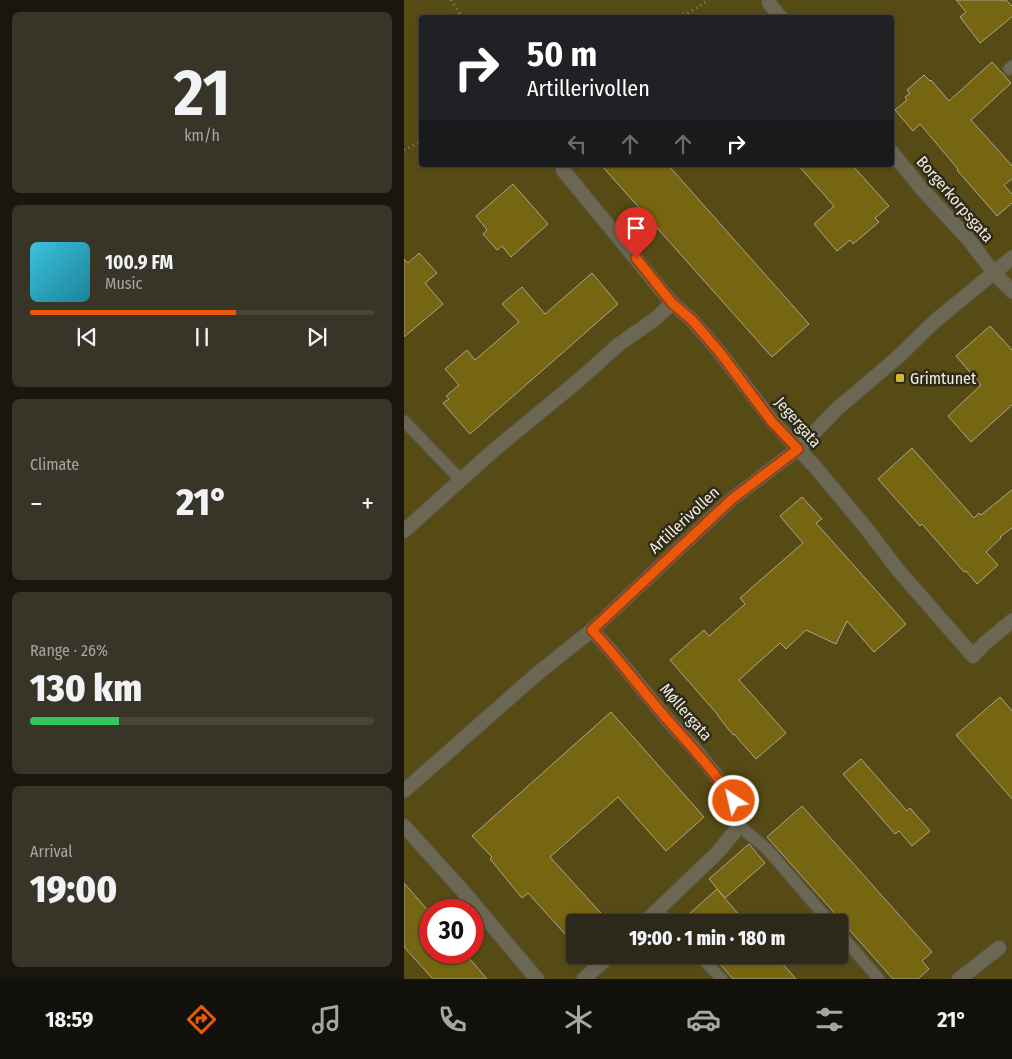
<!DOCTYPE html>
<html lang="en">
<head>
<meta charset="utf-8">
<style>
  body { margin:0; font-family:"Fira Sans Condensed",sans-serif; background:#383427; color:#f1f3f6; height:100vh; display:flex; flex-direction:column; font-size:19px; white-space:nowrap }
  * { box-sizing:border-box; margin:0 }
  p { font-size:16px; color:#a6a6a2 }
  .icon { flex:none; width:28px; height:28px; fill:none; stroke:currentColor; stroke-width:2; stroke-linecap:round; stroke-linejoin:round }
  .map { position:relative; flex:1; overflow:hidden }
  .sheet { display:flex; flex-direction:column; gap:12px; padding:12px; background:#18160e; width:404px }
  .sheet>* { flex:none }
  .hud { position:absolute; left:15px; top:15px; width:475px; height:152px; border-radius:5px; box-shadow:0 1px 4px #0004,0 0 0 1px #484439; background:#202124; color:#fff; overflow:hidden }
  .speed { position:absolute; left:15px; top:899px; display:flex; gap:10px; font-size:25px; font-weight:700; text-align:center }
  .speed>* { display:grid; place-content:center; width:65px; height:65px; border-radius:50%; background:#2c281a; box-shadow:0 1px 4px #0004,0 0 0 1px #484439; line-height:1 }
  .speed .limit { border:8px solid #d22; background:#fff; color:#111 }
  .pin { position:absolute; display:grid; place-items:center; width:42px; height:42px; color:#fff; margin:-51px -21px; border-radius:50% 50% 50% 0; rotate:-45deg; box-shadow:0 0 5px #0007 }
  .pin .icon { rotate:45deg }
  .me { position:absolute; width:55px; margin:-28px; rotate:325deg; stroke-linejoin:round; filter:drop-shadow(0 0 4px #0008) }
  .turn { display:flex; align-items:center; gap:18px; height:105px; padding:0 25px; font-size:22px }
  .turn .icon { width:65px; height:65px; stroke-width:2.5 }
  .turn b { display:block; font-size:35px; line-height:42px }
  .lanes { display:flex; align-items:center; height:48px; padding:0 25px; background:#0003; justify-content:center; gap:25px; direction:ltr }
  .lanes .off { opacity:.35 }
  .big { font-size:38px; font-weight:800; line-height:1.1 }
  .sheet .widget { flex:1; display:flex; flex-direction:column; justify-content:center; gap:8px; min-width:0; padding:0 18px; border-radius:8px; background:#383427 }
  .sheet .dial { align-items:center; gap:0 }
  .dial b { font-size:65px; line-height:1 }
  .song { display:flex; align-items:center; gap:15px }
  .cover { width:60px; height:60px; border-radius:8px; background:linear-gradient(135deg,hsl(190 70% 55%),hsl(190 70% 35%)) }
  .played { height:5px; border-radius:2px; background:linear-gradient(90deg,#ea580c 60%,#484439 60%) }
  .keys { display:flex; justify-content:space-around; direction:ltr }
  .heat { display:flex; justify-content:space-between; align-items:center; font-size:28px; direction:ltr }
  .charge { height:8px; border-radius:4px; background:linear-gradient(90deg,#34c759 26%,#484439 0) }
  .trip { position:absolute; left:162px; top:914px; width:282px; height:50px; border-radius:5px; background:#2c281a; box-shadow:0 1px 4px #0004,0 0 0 1px #484439; font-weight:800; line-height:50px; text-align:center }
  .tabs { display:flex; height:80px; justify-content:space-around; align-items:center; background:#12100a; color:#a6a6a2 }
  .tabs .icon { width:35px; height:35px }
  .tabs .active { color:#ea580c }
  .tabs b { font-size:22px; color:#f1f3f6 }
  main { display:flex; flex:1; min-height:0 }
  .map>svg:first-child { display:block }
  .green { fill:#564b15; fill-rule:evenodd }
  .building { fill:#766511; stroke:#aba690 }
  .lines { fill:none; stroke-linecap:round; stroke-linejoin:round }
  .service-casing { stroke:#575343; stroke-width:14 }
  .minor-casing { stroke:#575343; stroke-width:16 }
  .path { stroke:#868272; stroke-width:3; stroke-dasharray:1 4; stroke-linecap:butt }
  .service { stroke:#6b6752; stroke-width:11 }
  .minor { stroke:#6b6752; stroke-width:14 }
  .route-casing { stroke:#983908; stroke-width:12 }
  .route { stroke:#ea580c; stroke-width:9 }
  .poi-dot { fill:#d2b736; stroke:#302b19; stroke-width:2 }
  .labels { text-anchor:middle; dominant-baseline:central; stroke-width:5; stroke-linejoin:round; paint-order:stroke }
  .street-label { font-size:16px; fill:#f0eee2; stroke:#302b19 }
  .poi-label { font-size:16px; fill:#f0eee2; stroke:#302b19; text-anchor:start }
</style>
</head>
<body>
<main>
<section class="sheet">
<div class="widget dial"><b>21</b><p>km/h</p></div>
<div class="widget">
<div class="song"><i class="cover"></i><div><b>100.9 FM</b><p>Music</p></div></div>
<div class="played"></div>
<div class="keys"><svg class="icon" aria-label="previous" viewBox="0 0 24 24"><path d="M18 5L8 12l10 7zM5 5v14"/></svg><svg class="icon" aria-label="pause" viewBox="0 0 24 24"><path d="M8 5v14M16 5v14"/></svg><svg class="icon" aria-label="next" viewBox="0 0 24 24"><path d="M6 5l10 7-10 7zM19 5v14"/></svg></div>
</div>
<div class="widget"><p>Climate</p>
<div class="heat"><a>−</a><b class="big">21°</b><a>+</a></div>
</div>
<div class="widget"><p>Range · 26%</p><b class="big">130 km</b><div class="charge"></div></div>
<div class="widget"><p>Arrival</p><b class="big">19:00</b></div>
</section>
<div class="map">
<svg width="609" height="979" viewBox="0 0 609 979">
  <rect width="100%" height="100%" fill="#3a3523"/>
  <!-- green -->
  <path class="green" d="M0,0h608v979h-608zM18,18h470v147h-470zM26,910h43v42h-43zM171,922h265v33h-265z"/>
  <!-- building -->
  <g class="building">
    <path d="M552,0h50l7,7v9l-33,27 -20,-26 6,-5z"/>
    <path d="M588,62l19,21 -40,37 42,47v11l-9,7 9,10v7l-16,14 -40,-46 1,-1 -38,-45 -7,7 -18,-21 12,-10 -2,-3 5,-4 -3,-3 17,-15 6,6 1,-1 18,21z"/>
    <path d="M197,165h67l141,159 -37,33z"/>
    <path d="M394,165h54l37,41 -14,12 4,4 -26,22 -3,-4 -13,11 -23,-27 20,-18z"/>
    <path d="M109,184l35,40 -37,33 -9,-11 -5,4 -14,-16 4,-4 -11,-14z"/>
    <path d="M15,253l18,20 -12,10 18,21 -39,33v-78l4,4z"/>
    <path d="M188,273l26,31 -148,130 -27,-31 6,-4 -3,-3 13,-11 -14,-16 22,-19 8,10 44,-38 -17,-18 20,-17 23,27z"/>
    <path d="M586,326l23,25v53l-42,38 -23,-26 33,-31 -25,-29z"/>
    <path d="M508,448l62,70 5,-5 2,2 32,-26v38l-13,10 1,1 -15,14 12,13 -21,19 -11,-13 -2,1 -42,-48 -2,2 -42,-47z"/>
    <path d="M398,497l20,22 -6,4 90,101 -32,28 -27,-31 -11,23 -30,-14 -20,19 -6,-6 -41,37 47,53 -30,26 -22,-25 -1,1 -15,-19v-1l-48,-55 34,-30 5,6 36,-32 -5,-6 63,-55 -23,-27z"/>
    <path d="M596,697l13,15v88l-57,-65z"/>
    <path d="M207,712l93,105 -38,34 -48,-54 -68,60 59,65h-34v23l-47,-52 -6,5 -32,-39 2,-2 -20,-21z"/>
    <path d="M457,759l46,52 3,-3 20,23 -18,15 -13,-15 -4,3 -52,-60z"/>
    <path d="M398,806l130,146 -10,9 7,8 -11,10h-25l-126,-142z"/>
    <path d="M345,844l16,19 -40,35 -16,-19z"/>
    <path d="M0,883l26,30v39h34l23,27h-54l-29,-32z"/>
    <path d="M313,889l23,27 6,6h-54l-5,-6z"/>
    <path d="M308,955h63l21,24h-63z"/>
  </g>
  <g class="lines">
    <!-- service casing -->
    <g class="service-casing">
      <g id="service">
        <path d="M605,69l4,-3"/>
        <path d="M0,421l57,59"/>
        <path d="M333,824l30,25 63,73"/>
        <path d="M253,911l11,11"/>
        <path d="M436,934l39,45"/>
        <path d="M295,955l23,24"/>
      </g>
    </g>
    <!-- minor casing -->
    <g class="minor-casing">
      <g id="minor">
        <path d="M365,3l12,15"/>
        <path d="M488,152l28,35 49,53 25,33 19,19"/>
        <path d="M159,170l109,133 21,18 28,33 52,68 43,46 50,60 32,42 75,86 11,-12 29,-24"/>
        <path d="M0,531l90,-81 84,-69 40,-36 37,-26 17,-16"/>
        <path d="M188,630l20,22 54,66 33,36 29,37 12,20 -3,18 -19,23 -73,70"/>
        <path d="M0,791l134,-118 54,-43 140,-131 66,-50 39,-40 61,-52 37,-36 78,-64"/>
        <path d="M0,826l58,64 75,89"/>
        <path d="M180,979l26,-24"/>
        <path d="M555,979l40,-31"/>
      </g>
    </g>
    <!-- path -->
    <g class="path">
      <path d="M47,0l12,18"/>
      <path d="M259,18l25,-5 21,-13"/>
      <path d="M0,150l18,-9"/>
    </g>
    <!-- service -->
    <use href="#service" class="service"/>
    <!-- minor -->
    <use href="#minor" class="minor"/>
  </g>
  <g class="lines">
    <!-- route casing -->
    <g class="route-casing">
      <path id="route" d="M232,258l36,45 21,18 28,33 51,68 26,27 -66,50 -140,131c26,28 49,59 74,88 24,27 48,53 68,83"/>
    </g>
    <!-- route -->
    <use href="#route" class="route"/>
  </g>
  <!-- markers -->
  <rect class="poi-dot" x="491" y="373" width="10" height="10" rx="2.5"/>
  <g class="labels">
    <!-- street labels -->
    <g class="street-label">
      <text transform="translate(551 199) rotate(49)">Borgerkorpsgata</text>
      <text transform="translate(394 422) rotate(49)">Jegergata</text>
      <text transform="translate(280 520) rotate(-43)">Artillerivollen</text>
      <text transform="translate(282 712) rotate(49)">Møllergata</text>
    </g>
    <!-- poi labels -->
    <g class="poi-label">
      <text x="506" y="378">Grimtunet</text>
    </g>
  </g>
</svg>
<div class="speed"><div class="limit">30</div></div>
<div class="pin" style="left:232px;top:258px;background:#d93025"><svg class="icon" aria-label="arrive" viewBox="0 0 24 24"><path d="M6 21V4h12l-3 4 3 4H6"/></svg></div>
<svg class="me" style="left:330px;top:801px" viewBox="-20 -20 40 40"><circle r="17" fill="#ea580c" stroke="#fff" stroke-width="3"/><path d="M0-11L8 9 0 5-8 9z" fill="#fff"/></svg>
<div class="trip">19:00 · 1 min · 180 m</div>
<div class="hud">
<div class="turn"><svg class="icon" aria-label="right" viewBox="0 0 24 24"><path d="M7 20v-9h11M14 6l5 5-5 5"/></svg><div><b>50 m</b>Artillerivollen</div></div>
<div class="lanes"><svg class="icon off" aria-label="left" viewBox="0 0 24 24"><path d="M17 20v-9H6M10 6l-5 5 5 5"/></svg><svg class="icon off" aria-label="ahead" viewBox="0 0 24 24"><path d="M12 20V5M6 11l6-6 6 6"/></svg><svg class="icon off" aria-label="ahead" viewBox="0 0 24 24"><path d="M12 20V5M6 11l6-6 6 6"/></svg><svg class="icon" aria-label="right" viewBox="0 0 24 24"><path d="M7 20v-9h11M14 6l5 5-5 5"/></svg></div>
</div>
</div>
</main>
<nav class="tabs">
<b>18:59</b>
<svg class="icon active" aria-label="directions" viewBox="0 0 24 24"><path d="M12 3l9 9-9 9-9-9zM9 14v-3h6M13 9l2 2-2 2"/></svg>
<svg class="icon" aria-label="music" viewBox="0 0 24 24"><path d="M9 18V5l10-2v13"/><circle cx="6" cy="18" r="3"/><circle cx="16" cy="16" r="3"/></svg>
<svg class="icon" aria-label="phone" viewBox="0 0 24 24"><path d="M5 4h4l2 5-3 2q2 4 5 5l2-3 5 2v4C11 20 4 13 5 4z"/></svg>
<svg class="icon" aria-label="climate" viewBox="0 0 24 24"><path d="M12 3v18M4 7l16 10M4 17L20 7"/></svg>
<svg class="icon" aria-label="car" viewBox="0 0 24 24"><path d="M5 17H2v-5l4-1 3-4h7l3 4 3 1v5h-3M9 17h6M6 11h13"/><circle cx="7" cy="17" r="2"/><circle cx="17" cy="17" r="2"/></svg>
<svg class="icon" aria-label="filters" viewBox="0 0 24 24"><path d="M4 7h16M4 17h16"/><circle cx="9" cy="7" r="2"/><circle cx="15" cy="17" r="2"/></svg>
<b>21°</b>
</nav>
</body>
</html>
